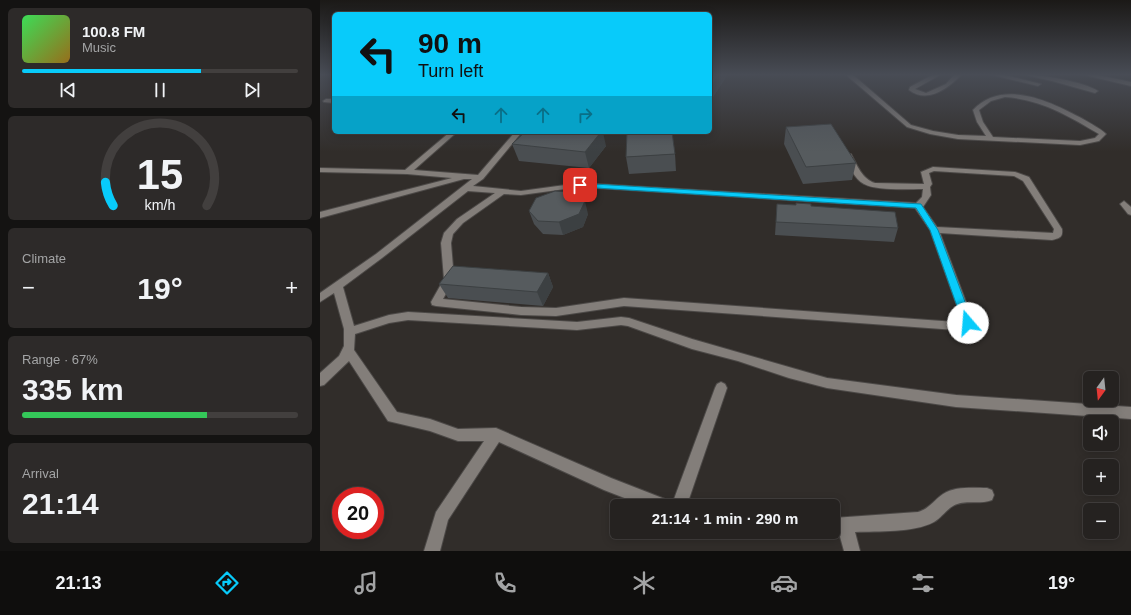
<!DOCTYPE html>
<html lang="en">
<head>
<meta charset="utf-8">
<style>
  body { margin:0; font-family:Helvetica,sans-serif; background:#2d2a29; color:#f1f3f6; height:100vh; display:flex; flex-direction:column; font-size:15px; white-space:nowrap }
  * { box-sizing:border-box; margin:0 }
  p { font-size:13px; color:#a3a4a5 }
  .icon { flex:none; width:22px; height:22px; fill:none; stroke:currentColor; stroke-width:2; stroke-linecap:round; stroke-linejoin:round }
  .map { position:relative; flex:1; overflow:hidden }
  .side { display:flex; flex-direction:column; gap:8px; padding:8px; background:#141312; width:320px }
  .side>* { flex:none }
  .banner { position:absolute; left:12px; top:12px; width:380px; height:122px; border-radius:6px; box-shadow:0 2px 10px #0003,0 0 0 1px #423f3e; background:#08cbfa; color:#111; overflow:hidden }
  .needle { width:26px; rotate:195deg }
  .controls { position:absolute; left:763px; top:371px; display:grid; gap:8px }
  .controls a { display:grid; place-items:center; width:36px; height:36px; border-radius:6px; background:#252220; box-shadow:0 2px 10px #0003,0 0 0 1px #423f3e; font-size:20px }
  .speed { position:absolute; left:12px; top:487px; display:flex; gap:8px; font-size:20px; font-weight:700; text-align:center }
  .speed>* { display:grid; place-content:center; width:52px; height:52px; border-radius:50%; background:#252220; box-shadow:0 2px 10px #0003,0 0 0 1px #423f3e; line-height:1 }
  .speed .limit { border:6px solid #d22; background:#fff; color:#111 }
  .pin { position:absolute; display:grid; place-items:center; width:34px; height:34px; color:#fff; margin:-17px; border-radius:8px; box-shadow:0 2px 6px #0006 }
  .me { position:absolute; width:44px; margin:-22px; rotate:342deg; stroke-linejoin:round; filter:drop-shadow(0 0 3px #0008) }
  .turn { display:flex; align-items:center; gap:14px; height:84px; padding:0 20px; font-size:18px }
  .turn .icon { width:52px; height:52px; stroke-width:2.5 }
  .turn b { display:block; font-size:28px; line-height:34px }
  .lanes { display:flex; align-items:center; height:38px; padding:0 20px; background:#0003; justify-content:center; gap:20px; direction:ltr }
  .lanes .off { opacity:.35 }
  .big { font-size:30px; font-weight:600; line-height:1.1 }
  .side .tile { flex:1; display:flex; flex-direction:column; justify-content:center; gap:6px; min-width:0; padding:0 14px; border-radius:6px; background:#2d2a29 }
  .side .dial { align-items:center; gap:0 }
  .dial svg { height:104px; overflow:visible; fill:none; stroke:#423f3e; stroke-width:7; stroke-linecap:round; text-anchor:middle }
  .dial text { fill:#f1f3f6; stroke:none }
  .song { display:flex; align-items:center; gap:12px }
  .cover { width:48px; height:48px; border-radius:6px; background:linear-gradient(135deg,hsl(130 70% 55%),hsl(40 70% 35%)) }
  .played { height:4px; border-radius:2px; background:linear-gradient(90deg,#08cbfa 65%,#423f3e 65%) }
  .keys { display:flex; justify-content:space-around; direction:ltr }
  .heat { display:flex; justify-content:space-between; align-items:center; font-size:22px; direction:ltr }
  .charge { height:6px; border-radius:3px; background:linear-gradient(90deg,#34c759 67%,#423f3e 0) }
  .trip { position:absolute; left:290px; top:499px; width:230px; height:40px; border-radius:6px; background:#252220; box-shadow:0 2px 10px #0003,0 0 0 1px #423f3e; font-weight:600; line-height:40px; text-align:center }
  .dock { display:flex; height:64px; justify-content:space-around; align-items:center; background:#0f0e0d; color:#a3a4a5 }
  .dock .icon { width:28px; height:28px }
  .dock .current { color:#08cbfa }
  .dock b { font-size:18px; color:#f1f3f6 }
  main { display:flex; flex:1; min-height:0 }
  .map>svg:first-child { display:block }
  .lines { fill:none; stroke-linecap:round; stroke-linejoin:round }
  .minor-casing { stroke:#4c4947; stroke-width:2 }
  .minor { fill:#837e7a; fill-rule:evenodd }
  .wall { fill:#4a4e51 }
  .shaded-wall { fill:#3c4042 }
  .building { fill:#565b5e; stroke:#3c4042 }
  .route { fill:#08cbfa; stroke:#0584a2 }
</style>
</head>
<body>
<main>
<section class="side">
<div class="tile">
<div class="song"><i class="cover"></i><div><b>100.8 FM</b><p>Music</p></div></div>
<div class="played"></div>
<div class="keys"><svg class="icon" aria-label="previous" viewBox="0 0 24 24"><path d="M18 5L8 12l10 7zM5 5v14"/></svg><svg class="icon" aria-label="pause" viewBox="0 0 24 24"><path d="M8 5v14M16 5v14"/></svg><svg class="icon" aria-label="next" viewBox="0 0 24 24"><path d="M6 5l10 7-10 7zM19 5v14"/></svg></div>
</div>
<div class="tile dial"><svg viewBox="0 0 100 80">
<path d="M14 69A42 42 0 1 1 86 69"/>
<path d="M14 69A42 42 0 0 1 8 51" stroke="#08cbfa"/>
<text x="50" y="56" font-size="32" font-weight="700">15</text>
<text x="50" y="72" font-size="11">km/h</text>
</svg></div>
<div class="tile"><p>Climate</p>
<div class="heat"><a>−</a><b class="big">19°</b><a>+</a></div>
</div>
<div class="tile"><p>Range · 67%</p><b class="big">335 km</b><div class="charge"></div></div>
<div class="tile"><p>Arrival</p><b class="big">21:14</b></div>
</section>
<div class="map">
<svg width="811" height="551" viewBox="0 0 811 551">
  <rect width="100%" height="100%" fill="#312d2a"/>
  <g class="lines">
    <!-- minor casing -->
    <g class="minor-casing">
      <g id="minor">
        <path d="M525,74h7l59,51 22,6 25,4 28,1 -9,-14 -4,-12c30,-32 79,-8 110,9 8,5 17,9 23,15l-7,7 -19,4 -122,-6 -28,-5 -23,-7zM685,97c35,2 64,19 94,37l-4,4 -15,3 -87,-4 -10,-15 -4,-12 12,-9z"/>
        <path d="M614,74h8l-27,15 11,4 20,-9 9,-10h7c-14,15 -35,30 -53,16l1,-3z"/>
        <path d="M668,74h13l40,10 -3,2z"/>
        <path d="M701,74c18,0 64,8 77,17l-3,2 -43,-12z"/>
        <path d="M760,74h13l38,8v4z"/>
        <path d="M6,99h8v4l-10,-1 -1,-1z"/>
        <path d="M130,132h7l-43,38 64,5 37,-43h7l-39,47 -10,7 48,5 59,-8 336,20 6,-6 1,-8c-15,0 -47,2 -59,-5 -10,-5 -15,-19 -20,-28l1,-2h6c6,11 11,25 24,29l49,1 -3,-12 12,-5 82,5 14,5 33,52c1,8 -2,9 -10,11l-112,-7 34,90 -2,3 -16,4 -332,-24 -68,10 -35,-1 -85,-9 -4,-1 -1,-3 13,-23 -3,-36 3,-10 13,-14 38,-26 -27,-2 -86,67 -39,29 11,39 35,-11 19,-3 169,10 44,-5 8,1 63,21 135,39 129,17 175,12v12l-175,-12 -129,-19 -38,-10 -51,-17 -46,-12 -64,-23 -7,-1 -44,5 -169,-10 -19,3 -34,11 -1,16 43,62 33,7 28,10 38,-1 115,50 59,23 3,5h-28l-41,-16 -105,-48 -51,78 -8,31h-16l12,-39 48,-71h-26l-28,-10 -42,-10 -39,-60 -25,24 -4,1v-13l19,-17 5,-10v-17l-10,-36 -14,9v-9l56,-39 96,-75h-8l-144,39v-6l132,-34 -45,-4 -87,-2v-4l85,2zM614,171l80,5 9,5 31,48 -1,4 -116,-6 -14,-20 8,-12 -1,-8 2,-3 -3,-11zM260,187l335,21 15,22 32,90 -6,2 -332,-24 -68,10 -35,-1 -78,-8 11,-20 -3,-36 2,-9 10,-11 41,-29 17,1z"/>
        <path d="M804,201l7,6v8l-3,-1 -8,-10z"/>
        <path d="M401,382l4,2 2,4 -38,111 3,7h-16l-2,-7 41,-111 2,-4z"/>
        <path d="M667,488l5,2 2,5 -2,5c-12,5 -28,-1 -39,6 -7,4 -12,12 -19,16 -20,11 -56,9 -79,10l5,19h-16l-5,-18 -10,-1h4v-14l85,-6c11,-3 16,-12 25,-18 12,-8 31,-6 44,-6z"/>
      </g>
    </g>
    <!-- minor -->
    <use href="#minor" class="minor"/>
  </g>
  <!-- wall -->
  <g class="wall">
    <path d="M390,74h18l-17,26h-1z"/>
    <path d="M466,127l70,36 -4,17 -49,4 -19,-40z"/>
    <path d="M192,144l94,2 -17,22 -70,-7z"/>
    <path d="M355,154l1,17 -47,3 -3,-17z"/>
    <path d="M457,204l34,2 87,22 -4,14 -119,-7z"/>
    <path d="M209,211l59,3 -5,13 -20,8 -20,-1 -9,-10z"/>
    <path d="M228,273l5,14 -10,19 -95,-8 -9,-14z"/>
  </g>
  <!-- shaded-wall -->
  <g class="shaded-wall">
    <path d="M399,74h9l-17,26v-13z"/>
    <path d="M281,132h2l3,14 -17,22 -4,-16z"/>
    <path d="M265,201l3,13 -5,13 -20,8 -4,-13z"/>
    <path d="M228,273l5,14 -10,19 -6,-14z"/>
  </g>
  <!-- building -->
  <g class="building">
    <path d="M390,74h9l-8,13h-1z"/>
    <path d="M511,124l25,39 -50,4 -20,-40z"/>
    <path d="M205,132h76l-16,20 -73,-8z"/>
    <path d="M307,132h45l3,22 -49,3z"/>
    <path d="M235,191l19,1 11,9 -6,13 -20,8 -21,-1 -9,-10 7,-13z"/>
    <path d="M476,203l15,1v2l84,6 3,16 -122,-6 1,-18 19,1z"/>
    <path d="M133,266l95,7 -11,19 -98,-8z"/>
  </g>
  <!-- sky -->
  <linearGradient id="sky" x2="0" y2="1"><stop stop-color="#1b1917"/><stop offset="0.49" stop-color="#484c55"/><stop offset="1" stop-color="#484c55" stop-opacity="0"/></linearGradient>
  <rect width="811" height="152" fill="url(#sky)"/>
  <!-- route -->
  <path class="route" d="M258,183l343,21 17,26 35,93 -5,4 -5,-4 -33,-93 -14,-22 -336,-21 -2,-1z"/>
</svg>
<div class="controls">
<a><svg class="needle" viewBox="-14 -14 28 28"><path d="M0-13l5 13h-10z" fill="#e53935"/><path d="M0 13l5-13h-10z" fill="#a3a4a5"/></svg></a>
<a><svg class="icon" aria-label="sound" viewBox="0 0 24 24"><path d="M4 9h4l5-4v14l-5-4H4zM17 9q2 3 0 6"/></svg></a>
<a>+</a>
<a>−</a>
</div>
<div class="speed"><div class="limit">20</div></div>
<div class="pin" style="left:260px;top:185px;background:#d93025"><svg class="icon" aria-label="arrive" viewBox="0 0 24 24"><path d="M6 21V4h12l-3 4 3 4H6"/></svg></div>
<svg class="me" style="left:648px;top:323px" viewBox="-20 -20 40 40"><circle r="19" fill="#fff"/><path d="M0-13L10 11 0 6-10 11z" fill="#08cbfa"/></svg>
<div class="trip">21:14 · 1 min · 290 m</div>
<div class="banner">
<div class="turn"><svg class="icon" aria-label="left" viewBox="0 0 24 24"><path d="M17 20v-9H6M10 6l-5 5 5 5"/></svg><div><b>90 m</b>Turn left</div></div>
<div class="lanes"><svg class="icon" aria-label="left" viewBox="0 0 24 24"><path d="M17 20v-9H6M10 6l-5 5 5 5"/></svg><svg class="icon off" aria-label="ahead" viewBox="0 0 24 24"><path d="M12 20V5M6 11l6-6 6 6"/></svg><svg class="icon off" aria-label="ahead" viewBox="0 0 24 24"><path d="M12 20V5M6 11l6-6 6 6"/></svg><svg class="icon off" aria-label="right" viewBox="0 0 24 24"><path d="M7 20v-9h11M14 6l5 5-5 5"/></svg></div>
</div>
</div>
</main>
<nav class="dock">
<b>21:13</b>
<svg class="icon current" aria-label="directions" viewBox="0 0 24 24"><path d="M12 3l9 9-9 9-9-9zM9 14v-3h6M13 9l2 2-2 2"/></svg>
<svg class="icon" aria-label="music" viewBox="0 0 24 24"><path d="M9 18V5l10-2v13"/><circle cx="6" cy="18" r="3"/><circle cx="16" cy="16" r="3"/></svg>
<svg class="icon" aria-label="phone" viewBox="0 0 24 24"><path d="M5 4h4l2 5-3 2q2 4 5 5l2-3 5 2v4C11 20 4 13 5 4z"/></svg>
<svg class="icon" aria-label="climate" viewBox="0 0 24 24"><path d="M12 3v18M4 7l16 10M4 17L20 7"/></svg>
<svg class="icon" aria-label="car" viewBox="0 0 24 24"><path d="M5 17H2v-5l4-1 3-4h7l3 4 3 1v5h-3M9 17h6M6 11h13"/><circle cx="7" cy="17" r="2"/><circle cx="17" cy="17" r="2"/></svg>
<svg class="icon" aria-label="filters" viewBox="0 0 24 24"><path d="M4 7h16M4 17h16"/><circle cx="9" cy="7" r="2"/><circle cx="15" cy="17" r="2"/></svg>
<b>19°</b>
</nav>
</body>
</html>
